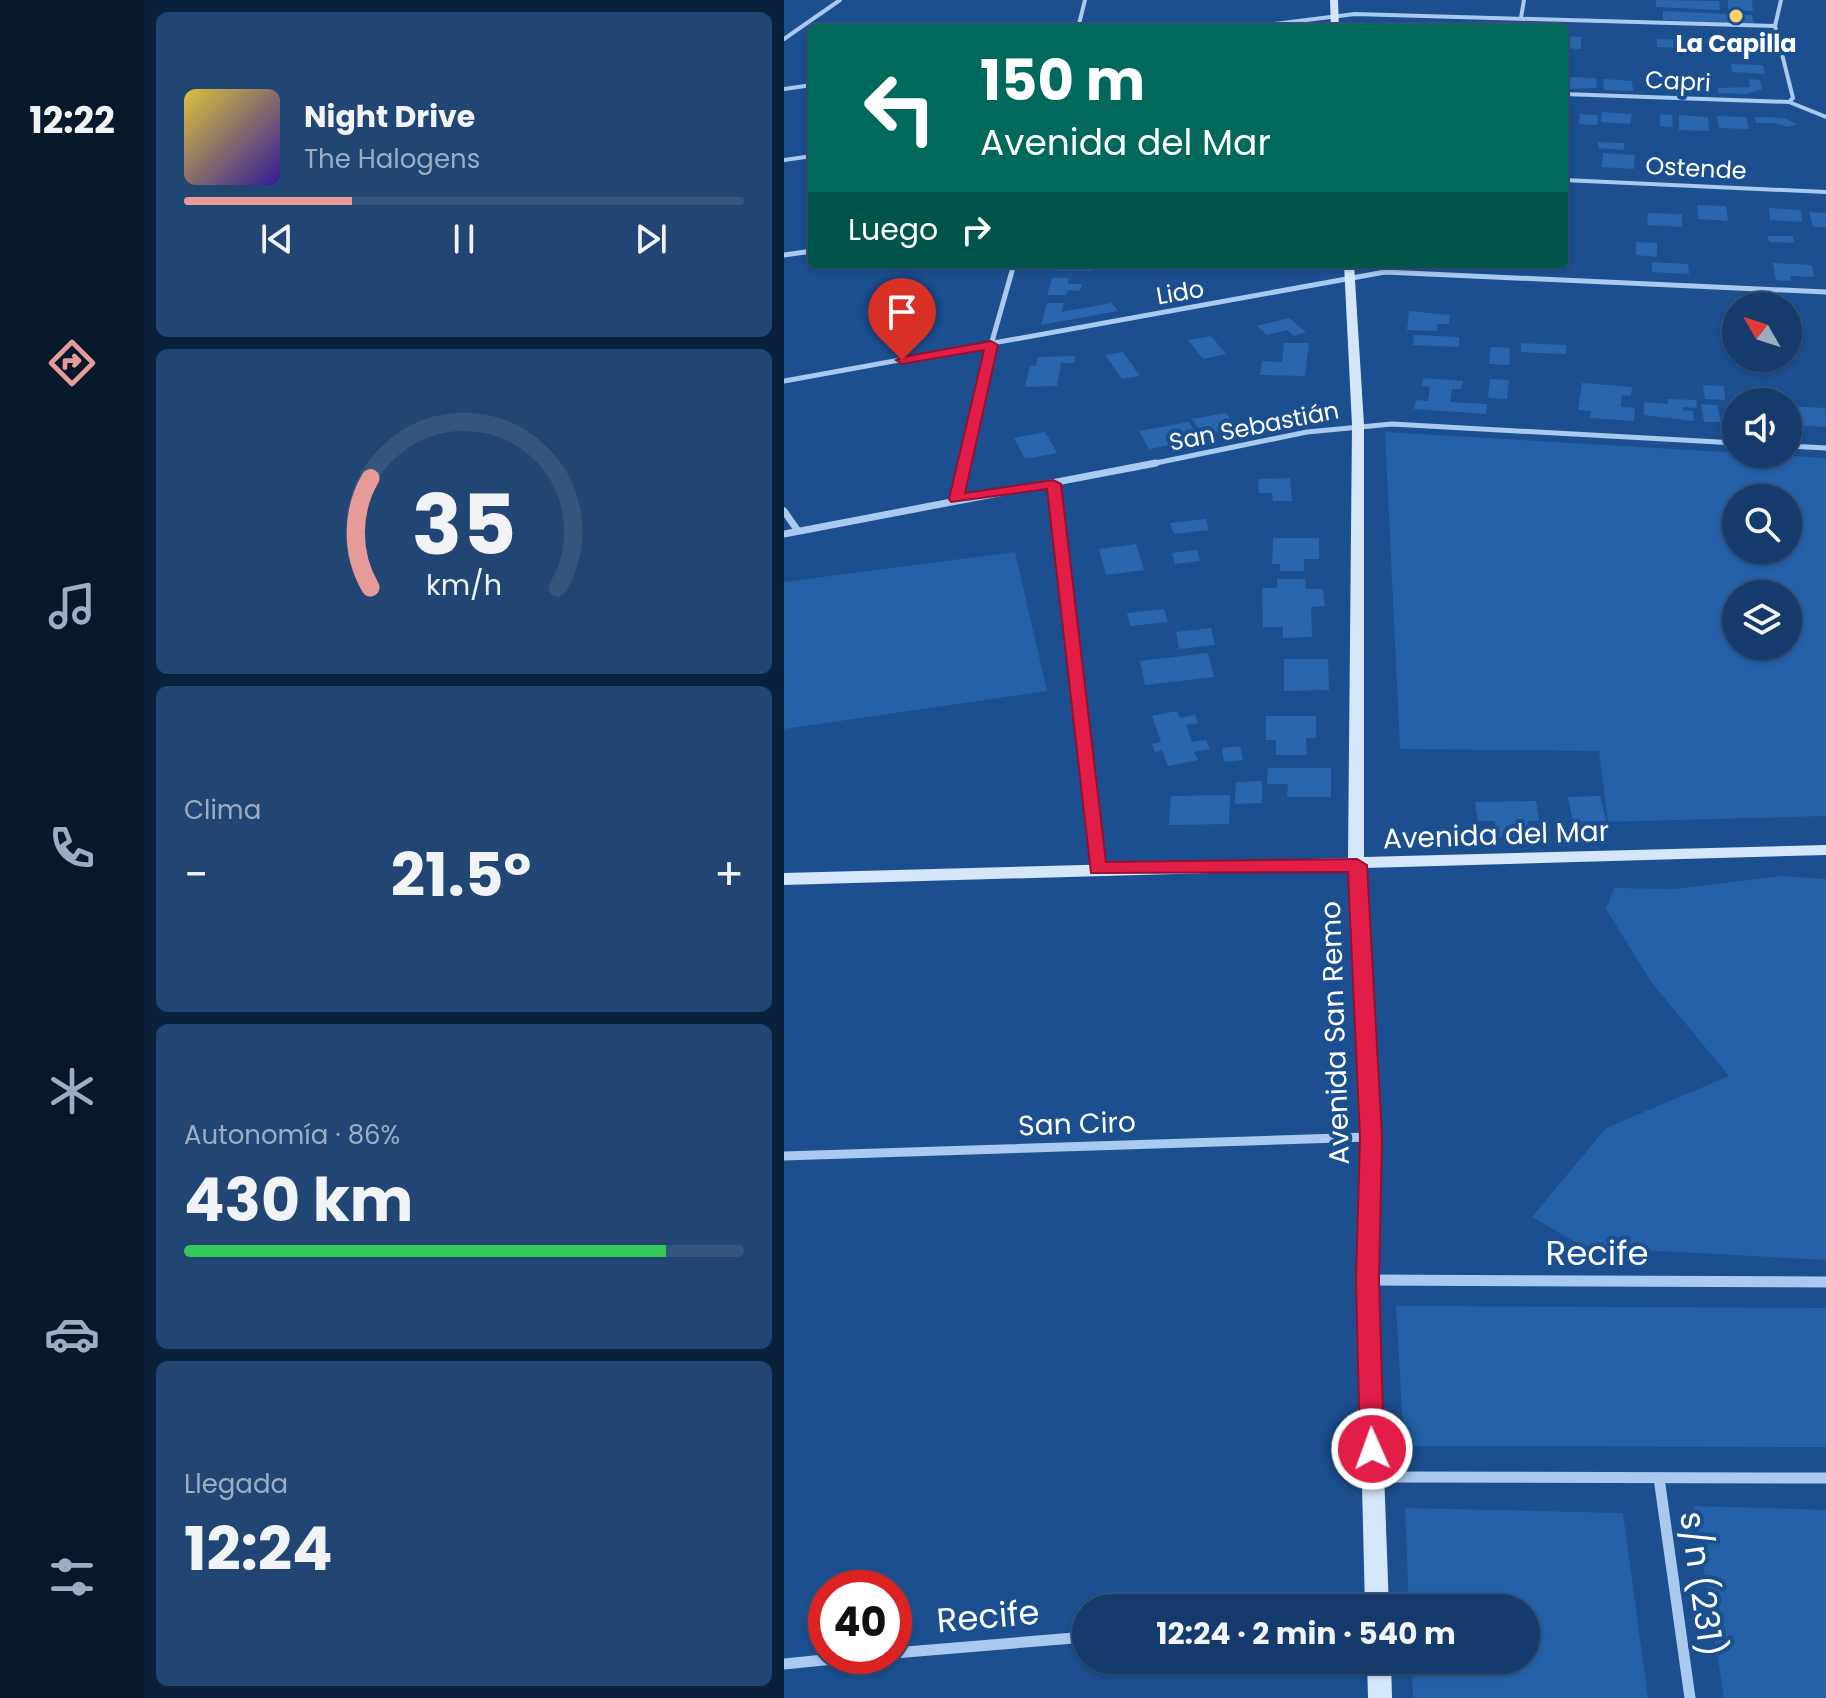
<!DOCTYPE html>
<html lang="es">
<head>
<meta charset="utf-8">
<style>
  body { margin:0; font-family:Poppins,sans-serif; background:#214673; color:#f1f3f6; height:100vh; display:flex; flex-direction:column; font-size:30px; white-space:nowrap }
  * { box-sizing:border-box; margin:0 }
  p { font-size:26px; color:#9dadc1 }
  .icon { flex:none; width:44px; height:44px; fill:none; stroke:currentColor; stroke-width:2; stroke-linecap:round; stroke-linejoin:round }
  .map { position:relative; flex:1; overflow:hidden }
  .side { display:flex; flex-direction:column; gap:12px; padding:12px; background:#0b203b; width:640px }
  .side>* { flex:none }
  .top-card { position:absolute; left:24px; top:24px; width:760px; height:244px; border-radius:8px; box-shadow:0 2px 6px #0004,0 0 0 2px #33557e; background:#00695c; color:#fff; overflow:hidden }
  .needle { width:52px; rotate:309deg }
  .controls { position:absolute; left:938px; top:292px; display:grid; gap:16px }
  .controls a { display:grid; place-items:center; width:80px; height:80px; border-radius:50%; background:#143b6b; box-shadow:0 2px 6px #0004,0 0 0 2px #33557e; font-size:40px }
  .speed { position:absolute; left:24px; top:1570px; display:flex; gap:16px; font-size:40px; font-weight:700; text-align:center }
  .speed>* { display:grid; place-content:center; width:104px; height:104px; border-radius:50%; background:#143b6b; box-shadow:0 2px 6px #0004,0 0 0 2px #33557e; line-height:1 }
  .speed .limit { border:12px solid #d22; background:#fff; color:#111 }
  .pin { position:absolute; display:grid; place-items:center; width:68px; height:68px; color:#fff; margin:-82px -34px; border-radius:50% 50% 50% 0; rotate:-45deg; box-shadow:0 0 8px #0007 }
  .pin .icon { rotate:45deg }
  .me { position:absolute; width:88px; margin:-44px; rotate:358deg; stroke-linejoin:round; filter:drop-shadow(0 0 6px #0008) }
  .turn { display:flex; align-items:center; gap:28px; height:168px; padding:0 40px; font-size:36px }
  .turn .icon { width:104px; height:104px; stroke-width:2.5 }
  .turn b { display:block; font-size:56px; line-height:68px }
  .then { display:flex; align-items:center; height:76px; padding:0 40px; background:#0003; gap:16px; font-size:30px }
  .big { font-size:60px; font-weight:700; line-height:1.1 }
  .side .widget { flex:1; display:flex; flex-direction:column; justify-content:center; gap:12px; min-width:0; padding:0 28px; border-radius:12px; background:#214673 }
  .side .dial { align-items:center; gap:0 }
  .dial svg { height:208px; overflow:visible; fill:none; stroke:#33557e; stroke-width:7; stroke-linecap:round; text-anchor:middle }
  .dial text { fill:#f1f3f6; stroke:none }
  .song { display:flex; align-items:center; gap:24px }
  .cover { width:96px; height:96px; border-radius:12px; background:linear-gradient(135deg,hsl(50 70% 55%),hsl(250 70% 35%)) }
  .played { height:8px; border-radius:4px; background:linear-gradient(90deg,#e69b98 30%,#33557e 30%) }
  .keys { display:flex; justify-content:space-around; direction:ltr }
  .heat { display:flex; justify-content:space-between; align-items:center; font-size:44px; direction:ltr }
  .charge { height:12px; border-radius:6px; background:linear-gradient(90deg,#34c759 86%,#33557e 0) }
  .trip { position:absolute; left:288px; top:1594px; width:468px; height:80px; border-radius:40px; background:#143b6b; box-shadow:0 2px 6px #0004,0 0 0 2px #33557e; font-weight:700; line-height:80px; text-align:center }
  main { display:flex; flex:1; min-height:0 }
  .dock { display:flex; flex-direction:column; width:144px; justify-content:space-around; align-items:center; background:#08182b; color:#9dadc1 }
  .dock .icon { width:56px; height:56px }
  .dock .active { color:#e69b98 }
  .dock b { font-size:36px; color:#f1f3f6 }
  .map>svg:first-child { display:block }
  .green { fill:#2461a8; fill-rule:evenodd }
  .building { fill:#2a66ad }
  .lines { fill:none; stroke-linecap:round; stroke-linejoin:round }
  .street-far4 { stroke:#a9c9ee; stroke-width:4 }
  .street-far3 { stroke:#a9c9ee; stroke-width:5 }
  .street-far2 { stroke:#a9c9ee; stroke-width:7 }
  .street-far1 { stroke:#a9c9ee; stroke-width:9 }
  .street { stroke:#a9c9ee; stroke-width:11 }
  .secondary { fill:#d6e6fa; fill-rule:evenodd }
  .route { fill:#e11d48; stroke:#92132f; stroke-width:2 }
  .poi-dot { fill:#ffd166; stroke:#1b4f8f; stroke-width:3 }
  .labels { text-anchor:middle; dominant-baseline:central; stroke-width:8; stroke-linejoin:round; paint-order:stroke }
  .far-poi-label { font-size:24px; font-weight:bold; fill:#fff; stroke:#1b4f8f }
  .far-street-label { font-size:24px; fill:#fff; stroke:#1b4f8f }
  .street-label { font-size:28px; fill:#fff; stroke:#1b4f8f }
  .near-street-label { font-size:34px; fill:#fff; stroke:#1b4f8f }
</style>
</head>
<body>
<main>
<nav class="dock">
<b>12:22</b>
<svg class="icon active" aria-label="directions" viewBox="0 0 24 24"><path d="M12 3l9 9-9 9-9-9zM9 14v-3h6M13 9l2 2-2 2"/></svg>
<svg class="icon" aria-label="music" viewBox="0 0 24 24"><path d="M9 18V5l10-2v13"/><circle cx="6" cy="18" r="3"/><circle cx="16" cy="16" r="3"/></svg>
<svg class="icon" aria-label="phone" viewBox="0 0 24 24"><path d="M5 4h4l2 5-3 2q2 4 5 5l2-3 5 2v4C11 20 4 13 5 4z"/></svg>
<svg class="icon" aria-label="climate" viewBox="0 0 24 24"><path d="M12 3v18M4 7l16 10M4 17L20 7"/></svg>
<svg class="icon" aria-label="car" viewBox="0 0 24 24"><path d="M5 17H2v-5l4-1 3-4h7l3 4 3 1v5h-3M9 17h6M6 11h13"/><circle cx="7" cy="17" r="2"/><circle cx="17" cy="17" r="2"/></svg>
<svg class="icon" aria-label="filters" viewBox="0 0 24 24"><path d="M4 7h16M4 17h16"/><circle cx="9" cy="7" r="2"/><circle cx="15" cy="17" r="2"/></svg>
</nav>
<section class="side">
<div class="widget">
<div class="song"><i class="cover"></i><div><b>Night Drive</b><p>The Halogens</p></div></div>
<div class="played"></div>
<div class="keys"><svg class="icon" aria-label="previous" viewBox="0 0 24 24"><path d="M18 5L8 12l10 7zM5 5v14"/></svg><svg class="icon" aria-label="pause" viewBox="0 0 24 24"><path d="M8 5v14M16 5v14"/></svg><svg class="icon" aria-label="next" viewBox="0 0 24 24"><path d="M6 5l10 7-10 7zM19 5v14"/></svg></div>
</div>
<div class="widget dial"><svg viewBox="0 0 100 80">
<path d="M14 69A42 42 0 1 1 86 69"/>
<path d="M14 69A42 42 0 0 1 14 27" stroke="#e69b98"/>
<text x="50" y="56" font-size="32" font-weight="700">35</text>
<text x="50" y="72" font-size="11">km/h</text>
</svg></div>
<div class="widget"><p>Clima</p>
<div class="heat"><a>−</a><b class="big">21.5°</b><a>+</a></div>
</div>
<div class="widget"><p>Autonomía · 86%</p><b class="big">430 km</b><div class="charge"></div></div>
<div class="widget"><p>Llegada</p><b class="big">12:24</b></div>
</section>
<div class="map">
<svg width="1042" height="1698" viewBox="0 0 1042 1698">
  <rect width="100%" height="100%" fill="#1b4f8f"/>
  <!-- green -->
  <g class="green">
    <path d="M601,432l441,26v358l-218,6 -9,-71 -199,-2zM952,498h52v52h-52zM952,594h52v52h-52z"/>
    <path d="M231,552l32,139 -263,38v-147z"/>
    <path d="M998,876l44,3v381l-242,-13 -52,-30 74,-89 123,-52 -77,-93 -46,-74 8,-21 61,1z"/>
    <path d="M612,1306l430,2v139l-422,-1z"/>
    <path d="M910,1506l132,4v188h-102z"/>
    <path d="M621,1508l218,5 25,185h-235l-1,-38h114v-52h-117z"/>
  </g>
  <!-- building -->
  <g class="building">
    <path d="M872,0l63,1 1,9 -64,-3z"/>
    <path d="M944,0h24l1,11 -25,-1z"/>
    <path d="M879,11l89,4 2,9 -91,-4z"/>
    <path d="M780,36l17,1v12l-17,-1z"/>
    <path d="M873,39l24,1 1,8 -25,-1z"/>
    <path d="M925,39l44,2 1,9 -45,-2z"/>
    <path d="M947,64l32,1 2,9 -33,-2z"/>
    <path d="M781,77l31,1 1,10 -31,1z"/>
    <path d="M895,78l21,1v13l-21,-1z"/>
    <path d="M819,79l29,2 1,10 -29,-1z"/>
    <path d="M965,79l11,1 2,9 -15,5 -29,-1v-5l32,-1z"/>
    <path d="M818,112l30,2 -2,10 -29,-2z"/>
    <path d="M796,114l18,1 -1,10 -18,-1z"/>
    <path d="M876,114l12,1 1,12 -13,-1z"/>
    <path d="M895,115l29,2 1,14 -30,-1z"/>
    <path d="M933,116l29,1 3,12 -30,-1z"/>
    <path d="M971,117l29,1 13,6 -10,3 -11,-4h-20z"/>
    <path d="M814,142l26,1v7l-26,-2z"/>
    <path d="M819,153l32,2 -1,14 -32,-2z"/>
    <path d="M913,205l29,1 2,15 -30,-2z"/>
    <path d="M985,208l32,2 1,12 -32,-2z"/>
    <path d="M1025,212l17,1v14h-13z"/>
    <path d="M864,213l34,1v13l-35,-2z"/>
    <path d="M984,236h25l1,7 -25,-1z"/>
    <path d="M852,242l21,1v14l-21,-2z"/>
    <path d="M868,262l36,2 1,10 -37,-2z"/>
    <path d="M989,263l39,2 2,12 -24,-1 1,5 -15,-1z"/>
    <path d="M274,264h36l-1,7h-37z"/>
    <path d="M268,278h17l-1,6h14l-2,7 -12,-1 -2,5h-19z"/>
    <path d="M263,303h17l-3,9 51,-9 6,8 -77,14z"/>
    <path d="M625,311l41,4 -1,9h-12v7l-30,-1z"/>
    <path d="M505,318l17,14 -12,4 -7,-6 -20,5 -10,-9z"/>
    <path d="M630,335l45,2v10l-46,-2z"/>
    <path d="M427,336l15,18 -23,5 -15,-19z"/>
    <path d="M500,343h25l-4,33 -45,-1 2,-14 20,1z"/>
    <path d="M737,343l45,2v9l-45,-2z"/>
    <path d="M707,347l19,1 -1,17 -20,-1z"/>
    <path d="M339,352l17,24 -18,3 -17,-24z"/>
    <path d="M291,356l-1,7h-13l-4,23 -32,1 5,-21h6l2,-9z"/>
    <path d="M639,378l40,3 -2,8h-9l-2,13 37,2 -1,10 -72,-5 2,-9 12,1 2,-14 -8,-1z"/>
    <path d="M706,379l19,1 -2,19 -19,-1z"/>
    <path d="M798,383l50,4 -1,9 -9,-1 -1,12 14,1 -1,13 -44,-3 1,-7 -13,-1z"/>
    <path d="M919,385l21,1 1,14 -20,-1z"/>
    <path d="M883,399l29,1 1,8 -14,-1v3l10,1 1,10 -50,-6v-13l24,2z"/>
    <path d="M917,404l16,1 4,17h-17z"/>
    <path d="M1004,406l37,2 1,19 -38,-2z"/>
    <path d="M442,413l12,15 -35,7 -11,-16z"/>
    <path d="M405,422l11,18 -51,9 -10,-18z"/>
    <path d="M261,432l12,21 -32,6 -11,-21z"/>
    <path d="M506,478l2,23h-19l-1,-8h-13l-1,-14z"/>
    <path d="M422,519l3,11 -35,4 -4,-11z"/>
    <path d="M489,538h46v21h-15v12h-24v-7h-8z"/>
    <path d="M352,544l8,26 -38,5 -7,-26z"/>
    <path d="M413,550l3,11 -25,3 -3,-11z"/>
    <path d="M493,579h28l1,10h17l2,17 -14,1 1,30 -29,1v-11h-20l-1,-39h15z"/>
    <path d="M380,609l4,13 -38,4 -3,-13z"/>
    <path d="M427,628l4,17 -36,4 -3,-17z"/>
    <path d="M424,653l6,24 -69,8 -5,-24z"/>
    <path d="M500,659h44l1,31 -45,1z"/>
    <path d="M393,711l3,7 15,-3 3,8 -12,2 6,17 14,-2 4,9 -16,3 4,8 -30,6 -6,-16 -7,2 -3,-8 9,-2 -9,-26z"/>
    <path d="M482,716h50v22h-10l1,17h-31v-15h-10z"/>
    <path d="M456,746l3,14 -19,2 -2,-14z"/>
    <path d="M484,768h63v29h-44l1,-13h-21z"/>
    <path d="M478,781v22l-27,1 1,-22z"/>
    <path d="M446,795l-1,29 -60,1 2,-29z"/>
    <path d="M816,796l6,25 -33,1 -5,-25z"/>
    <path d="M752,801l3,20h-11l3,16h-33l-3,-16h-17l-3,-19z"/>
  </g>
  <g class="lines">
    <!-- street-far4 -->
    <g class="street-far4">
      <path d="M997,0l-6,26 18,72 -4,4 37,15"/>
      <path d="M737,18l3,-18"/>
      <path d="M294,28l7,-28"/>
      <path d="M457,28l114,-14 420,12"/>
      <path d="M0,39l56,-39"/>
      <path d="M0,89l28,-4"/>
      <path d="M780,94l225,8"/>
      <path d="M0,160l28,-4"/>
      <path d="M780,180l262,12"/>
    </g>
    <!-- street-far3 -->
    <g class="street-far3">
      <path d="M0,255l28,-4"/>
      <path d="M0,381l601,-109 441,20"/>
      <path d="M1004,446l38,2"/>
      <path d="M180,465l27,-120 23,-81"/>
      <path d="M362,465l161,-33 85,-8 344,19"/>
    </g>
    <!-- street-far2 -->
    <g class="street-far2">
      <path d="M269,484l36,304"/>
      <path d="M172,499l8,-36"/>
      <path d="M0,511l14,20"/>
      <path d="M0,534l372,-71"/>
    </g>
    <!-- street-far1 -->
    <g class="street-far1">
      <path d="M304,786l10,82"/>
      <path d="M0,1156l586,-19"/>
    </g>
    <!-- street -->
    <g class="street">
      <path d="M583,1280l459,2"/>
      <path d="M590,1477l452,1"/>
      <path d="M875,1478l31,220"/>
      <path d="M110,1653l192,-16"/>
      <path d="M0,1664l79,-8"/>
    </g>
    <!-- secondary -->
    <g class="secondary">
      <path d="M546,0h8l1,28h-8z"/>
      <path d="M560,264h10l10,161v432l462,-12v10l-461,13 15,269 -3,143 12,328h-24l-8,-328 5,-143 -13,-268 -565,16v-12l564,-15 4,-433z"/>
      <path d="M583,1660h24l1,38h-24z"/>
    </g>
  </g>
  <!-- route -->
  <path class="route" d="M207,341l7,4 -33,148 88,-13 8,4 45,378 251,-3 10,6 15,272 -3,143 5,169 -3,8 -9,3 -9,-3 -3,-8 -4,-169 4,-143 -12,-265 -257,1 -44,-384 -96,13 -2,-3 35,-149 -82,14 -6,-4 6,-3z"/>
  <!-- markers -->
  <circle class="poi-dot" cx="952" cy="16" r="8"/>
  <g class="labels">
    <!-- far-poi labels -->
    <g class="far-poi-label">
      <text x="952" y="43">La Capilla</text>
    </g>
    <!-- far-street labels -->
    <g class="far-street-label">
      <text transform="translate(894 81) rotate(3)">Capri</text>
      <text transform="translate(912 168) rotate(3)">Ostende</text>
      <text transform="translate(396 292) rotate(-10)">Lido</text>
      <text transform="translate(470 426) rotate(-11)">San Sebastián</text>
    </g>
    <!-- street labels -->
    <g class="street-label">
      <text transform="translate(712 835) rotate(-2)">Avenida del Mar</text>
      <text transform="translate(551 1033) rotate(-92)">Avenida San Remo</text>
      <text transform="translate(293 1124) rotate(-2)">San Ciro</text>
    </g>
    <!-- near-street labels -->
    <g class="near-street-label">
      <text x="813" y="1253">Recife</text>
      <text transform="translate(918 1584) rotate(82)">s/n (231)</text>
      <text transform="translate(204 1616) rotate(-5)">Recife</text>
    </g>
  </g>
</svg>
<div class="controls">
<a><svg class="needle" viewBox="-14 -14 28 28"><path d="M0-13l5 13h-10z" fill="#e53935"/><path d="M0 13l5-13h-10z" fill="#9dadc1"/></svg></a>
<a><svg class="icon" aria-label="sound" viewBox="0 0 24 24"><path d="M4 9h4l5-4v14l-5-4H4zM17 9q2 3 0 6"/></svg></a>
<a><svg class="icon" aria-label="search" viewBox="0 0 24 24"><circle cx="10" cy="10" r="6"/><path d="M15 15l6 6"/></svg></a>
<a><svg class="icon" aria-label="layers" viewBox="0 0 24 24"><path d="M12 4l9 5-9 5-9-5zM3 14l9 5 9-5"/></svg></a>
</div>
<div class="speed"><div class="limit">40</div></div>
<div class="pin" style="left:118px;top:360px;background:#d93025"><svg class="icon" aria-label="arrive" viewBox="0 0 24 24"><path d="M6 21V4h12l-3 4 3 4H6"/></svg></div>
<svg class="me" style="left:588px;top:1449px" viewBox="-20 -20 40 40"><circle r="17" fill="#e11d48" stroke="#fff" stroke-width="3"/><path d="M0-11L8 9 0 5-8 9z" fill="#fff"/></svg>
<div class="trip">12:24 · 2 min · 540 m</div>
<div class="top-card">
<div class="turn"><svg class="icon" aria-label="left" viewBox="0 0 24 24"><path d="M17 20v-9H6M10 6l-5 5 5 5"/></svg><div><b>150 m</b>Avenida del Mar</div></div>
<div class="then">Luego<svg class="icon" aria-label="right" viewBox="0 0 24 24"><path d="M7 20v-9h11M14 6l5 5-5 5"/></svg></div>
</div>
</div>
</main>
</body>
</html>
